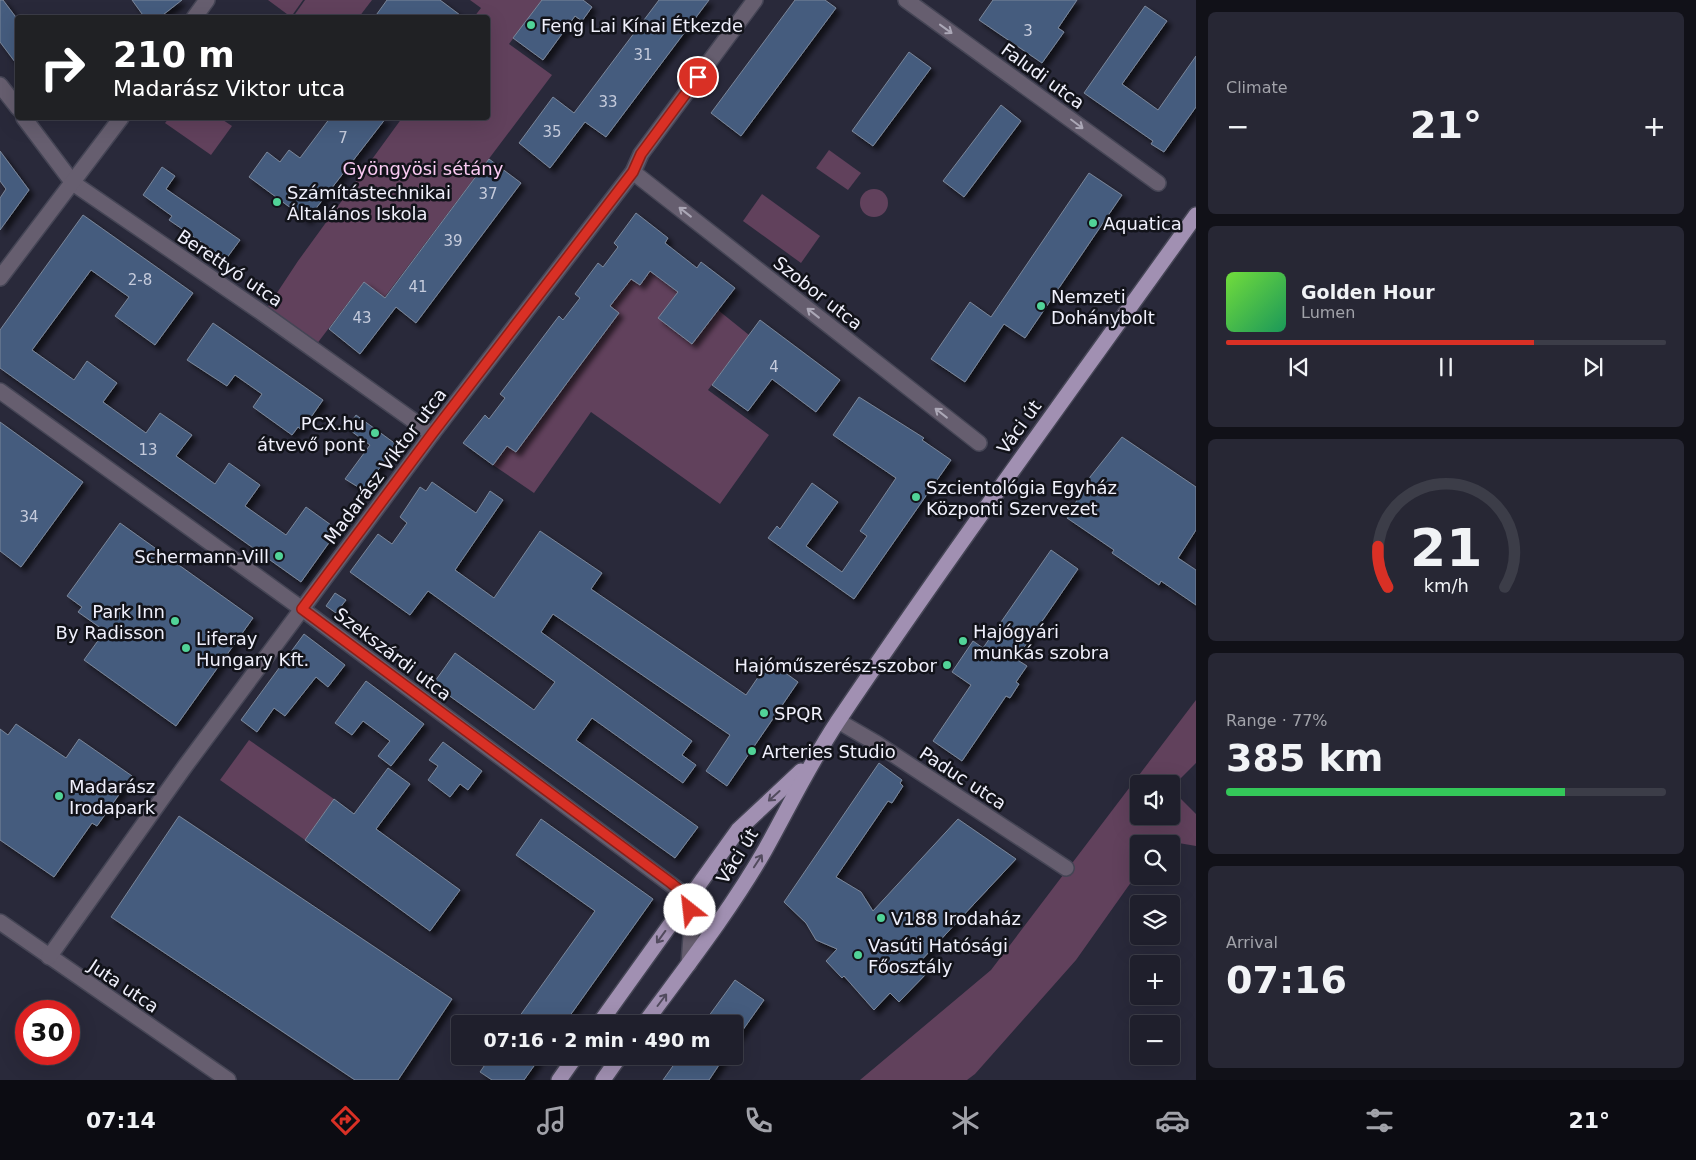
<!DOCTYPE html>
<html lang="en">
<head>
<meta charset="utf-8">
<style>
  body { margin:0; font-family:"DejaVu Sans",sans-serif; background:#272734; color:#f1f3f6; height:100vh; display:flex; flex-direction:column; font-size:19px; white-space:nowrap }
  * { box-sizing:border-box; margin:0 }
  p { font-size:16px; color:#a1a2a9 }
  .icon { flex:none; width:28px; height:28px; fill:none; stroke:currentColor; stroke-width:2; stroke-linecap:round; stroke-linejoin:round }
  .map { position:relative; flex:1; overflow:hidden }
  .panel { display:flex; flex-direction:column; gap:12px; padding:12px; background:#111118; width:500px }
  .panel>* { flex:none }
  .guide { position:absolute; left:15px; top:15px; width:475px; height:105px; border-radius:5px; box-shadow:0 5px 20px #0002,0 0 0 1px #3c3d48; background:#202124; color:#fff; overflow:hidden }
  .controls { position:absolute; left:1130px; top:775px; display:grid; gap:10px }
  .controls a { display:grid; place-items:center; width:50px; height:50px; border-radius:5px; background:#1f1f2c; box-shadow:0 5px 20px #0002,0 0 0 1px #3c3d48; font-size:25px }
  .speed { position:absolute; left:15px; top:1000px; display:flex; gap:10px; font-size:25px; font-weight:700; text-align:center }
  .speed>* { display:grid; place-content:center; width:65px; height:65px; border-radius:50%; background:#1f1f2c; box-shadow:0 5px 20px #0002,0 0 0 1px #3c3d48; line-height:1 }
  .speed .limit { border:8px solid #d22; background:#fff; color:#111 }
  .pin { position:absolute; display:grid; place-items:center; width:42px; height:42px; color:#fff; margin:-21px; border:2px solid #fff; border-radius:50%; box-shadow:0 1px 5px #0007 }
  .me { position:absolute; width:55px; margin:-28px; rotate:331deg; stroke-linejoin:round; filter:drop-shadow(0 0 4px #0008) }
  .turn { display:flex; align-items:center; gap:18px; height:105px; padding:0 15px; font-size:22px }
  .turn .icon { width:65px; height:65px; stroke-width:2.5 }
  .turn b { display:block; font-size:35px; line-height:42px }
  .big { font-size:38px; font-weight:600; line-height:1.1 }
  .panel .tile { flex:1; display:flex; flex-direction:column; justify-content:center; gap:8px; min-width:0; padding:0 18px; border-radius:8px; background:#272734 }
  .panel .dial { align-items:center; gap:0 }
  .dial svg { height:130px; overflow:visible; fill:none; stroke:#3c3d48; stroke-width:7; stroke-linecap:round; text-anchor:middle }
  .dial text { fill:#f1f3f6; stroke:none }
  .song { display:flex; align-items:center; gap:15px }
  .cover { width:60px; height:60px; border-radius:8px; background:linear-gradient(135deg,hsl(100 70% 55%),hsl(150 70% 35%)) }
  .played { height:5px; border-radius:2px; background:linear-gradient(90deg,#d93025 70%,#3c3d48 70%) }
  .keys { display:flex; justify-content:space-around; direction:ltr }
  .heat { display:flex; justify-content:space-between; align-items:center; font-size:28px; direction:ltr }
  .charge { height:8px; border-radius:4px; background:linear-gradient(90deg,#34c759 77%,#3c3d48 0) }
  .trip { position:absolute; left:451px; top:1015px; width:292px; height:50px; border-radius:5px; background:#1f1f2c; box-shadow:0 5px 20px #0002,0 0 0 1px #3c3d48; font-weight:600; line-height:50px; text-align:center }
  .tabs { display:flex; height:80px; justify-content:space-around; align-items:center; background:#0c0c12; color:#a1a2a9 }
  .tabs .icon { width:35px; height:35px }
  .tabs .selected { color:#d93025 }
  .tabs b { font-size:22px; color:#f1f3f6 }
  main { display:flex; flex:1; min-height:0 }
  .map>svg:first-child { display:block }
  .green { fill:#61415c }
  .building { fill:#445b7e; stroke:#7b879a; filter:url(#shadow) }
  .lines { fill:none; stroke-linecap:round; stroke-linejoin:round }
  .minor-casing { stroke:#454555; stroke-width:18 }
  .major-casing { stroke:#454555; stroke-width:18 }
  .minor { stroke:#665e6f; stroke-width:15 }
  .major { stroke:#a190b2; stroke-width:15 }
  .oneway { stroke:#aba7b6 }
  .oneway2 { stroke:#524b5e }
  .route-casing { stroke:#8d1f18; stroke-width:12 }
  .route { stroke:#d93025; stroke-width:9 }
  .poi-dot { fill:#51d398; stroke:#12131a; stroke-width:2 }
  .labels { text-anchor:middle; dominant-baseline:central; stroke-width:5; stroke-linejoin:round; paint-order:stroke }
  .number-label { font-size:15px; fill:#c5cbdc }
  .poi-label { font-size:18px; fill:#f0f0fc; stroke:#12131a; text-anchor:start }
  .street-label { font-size:18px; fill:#f0f0fc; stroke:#12131a }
  .park-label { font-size:18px; fill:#facaf2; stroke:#12131a }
</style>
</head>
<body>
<main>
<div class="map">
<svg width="1196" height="1080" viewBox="0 0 1196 1080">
  <defs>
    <filter id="shadow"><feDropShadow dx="4.5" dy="4.5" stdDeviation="2.5" flood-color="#0009"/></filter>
  </defs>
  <rect width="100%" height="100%" fill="#29293a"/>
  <!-- green -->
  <g class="green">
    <path d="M268,0h35l-12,17z"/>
    <path d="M305,0h67l-13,17h-66z"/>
    <path d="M470,0h72l-33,44 43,31 -168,223 -21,-15 -50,66 -50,-35 35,-53 104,-143h86v-100l-14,-1 7,-9z"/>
    <path d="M169,118h51l12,8 -21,29 -46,-32z"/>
    <path d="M829,150l32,23 -13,17 -32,-22z"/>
    <circle cx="874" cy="203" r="14"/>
    <path d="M762,194l58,42 -19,27 -58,-42z"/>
    <path d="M650,271l28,21 14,52 26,-34 31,25 -41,55 61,45 -49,69 -129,-92 -57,81 -41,-28 14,-19 9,6 26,-35 5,-25 9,6 22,-30 -8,-7 21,-10 28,-38 -9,-7 21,-27 9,6z"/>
    <path d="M1196,700v63l-25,25v-4h-32v32h32v-27l25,25v32l-35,-6 -3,4h-19v27l-63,89 -101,114 -8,6h-107l131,-110z"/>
    <path d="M249,740l85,59 -29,41 -85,-60z"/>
  </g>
  <!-- building -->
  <g class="building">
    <path d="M0,0h3l15,20v46l-18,-24z"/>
    <path d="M132,0h50l-23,18h-14z"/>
    <path d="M387,0h53l24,18h-90z"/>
    <path d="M542,0h41l9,7 -10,14 -7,-5 -32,44 -30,-22z"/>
    <path d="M659,0h50l-103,137 -21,-15 -35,46 -31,-25 34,-46 21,16z"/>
    <path d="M795,0h30l11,8 -95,128 -30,-23z"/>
    <path d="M993,0h84l-19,28 6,4 -22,31 -63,-43z"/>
    <path d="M1145,6l22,15 -45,63 36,26 38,-54v51l-32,45 -13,-8 2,-3 -69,-48z"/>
    <path d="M909,52l22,16 -58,78 -21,-15z"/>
    <path d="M1001,105l20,16 -57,76 -21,-16z"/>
    <path d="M330,118h56l-79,102 -58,-43 18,-25 13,10 9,-12 11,8z"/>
    <path d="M0,151l29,39 -29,40v-32l6,-9 -6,-8z"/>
    <path d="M489,159l32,24 -105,140 -20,-16 -36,47 -31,-25 35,-47 21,16z"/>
    <path d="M162,167l13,9 -9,13 74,51 -14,19 -57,-39 3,-4 -29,-21z"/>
    <path d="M1089,173l33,22 -97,143 -21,-14 -39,58 -34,-23 39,-57 21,15z"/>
    <path d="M636,213l32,25 -3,5 32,25 4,-6 34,26 -43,56 -34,-26 20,-26 -28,-21 -10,14 -9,-6 -21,27 9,7 -47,63 -56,76 -9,-6 -14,19 -30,-22 22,-28 4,4 16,-21 -5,-4 59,-78 4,4 17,-22 -5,-4 23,-31 5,4 15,-20 -4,-4z"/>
    <path d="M83,215l110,78 -38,52 -40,-29 14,-19 -38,-27 -59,80 42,30 13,-19 30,22 -14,19 43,31 14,-20 32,22 -16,21 39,28 14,-21 31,22 -15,21 41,29 20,-28 32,23 -37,52 -301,-214v-38z"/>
    <path d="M760,320l80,60 -24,32 -44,-33 -24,32 -36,-26z"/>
    <path d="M213,323l110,77 -21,30 -4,-3 -6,8 -39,-28 9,-13 -27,-19 -8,11 -40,-26z"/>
    <path d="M859,397l65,41 -2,2 29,20 -97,139 -86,-61 9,-12 3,3 32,-46 26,19 -32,44 36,26 25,-36 -7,-5 36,-53 -63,-43z"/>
    <path d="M356,415l41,30 -34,45 -18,-11 25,-34 -23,-17z"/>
    <path d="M0,422l83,60 -62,85 -21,-16z"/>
    <path d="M1122,437l74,50v43l-18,28 18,12v35l-35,-24 -2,4 -47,-32 2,-3 -47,-32 23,-41z"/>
    <path d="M432,482l44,31 14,-22 13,9 -48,70 39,28 46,-67 62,42 -11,16 155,106 23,-34 29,21 -71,104 -21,-15 24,-36 -177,-121 -12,18 151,109 -10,14 14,10 -13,18 -91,-65 -16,22 122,87 -23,31 -242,-174 22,-31 79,57 21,-28 -127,-91 -18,24 -60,-43 28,-38 14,10 15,-21 -7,-6 20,-30 6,4z"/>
    <path d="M120,523l133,95 -77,108 -92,-66 21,-29 -27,-19 4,-5 -15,-11z"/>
    <path d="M1051,550l27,19 -62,90 11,7 -11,16 3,2 -9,14 -4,-2 -44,65 -29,-20 38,-56 -19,-13 21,-31 10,7z"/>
    <path d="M335,593l11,7 -10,13 -10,-7z"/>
    <path d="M304,634l41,31 -17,22 -12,-10 -31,39 -11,-8 -17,24 -16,-12z"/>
    <path d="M366,681l58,43 -33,42 -13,-10 12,-15 -27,-20 -11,14 -17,-12z"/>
    <path d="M16,724l50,34 13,-19 53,37 -35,50 -5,-3 -38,54 -54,-37v-111l8,6z"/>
    <path d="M443,742l39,29 -14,19 -8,-6 -10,13 -22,-17 10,-14 -9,-6z"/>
    <path d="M879,763l23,17 -2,3 3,3 -11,17 -4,-2 -52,76 25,15 12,19 85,-92 58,40 -99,106 9,9 -27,28 -9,-9 -16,17 -30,-34 -2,2 -16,-17 11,-12 -21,-9 -10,-17 -22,-21z"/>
    <path d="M388,768l22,16 -34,45 84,61 -30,41 -125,-91 29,-41 20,15z"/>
    <path d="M179,816l273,183 -54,81h-43l-244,-163z"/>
    <path d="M541,819l112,80 -89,125h-50l81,-113 -79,-56z"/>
    <path d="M735,980l29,20 -29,41v-17h-32z"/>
    <path d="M491,1056h50l-17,24h-32l-12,-8z"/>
    <path d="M680,1056h45l-16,24h-46z"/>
  </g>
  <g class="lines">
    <!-- minor casing -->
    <g class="minor-casing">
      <g id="minor">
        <path d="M906,0l252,183"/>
        <path d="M194,18l13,-18"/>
        <path d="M0,85l18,23"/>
        <path d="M24,118l49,65 185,127 174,124"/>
        <path d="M633,172l346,271"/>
        <path d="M0,278l121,-160"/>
        <path d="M0,391l302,218 387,289 3,24 -3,42"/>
        <path d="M838,721l38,22 190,125"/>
        <path d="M0,922l228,158"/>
        <path d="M49,957l137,-192 246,-331 201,-262 8,-18 114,-154"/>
      </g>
    </g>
    <!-- major casing -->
    <g class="major-casing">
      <g id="major">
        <path d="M599,1024l139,-194 63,-59"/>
        <path d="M644,1024c42,-57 86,-113 121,-174 24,-43 45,-87 73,-129 115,-171 238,-338 358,-506"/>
        <path d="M559,1080l17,-24"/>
        <path d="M603,1080l17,-24"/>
      </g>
    </g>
    <!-- minor -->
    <use href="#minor" class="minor"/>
    <!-- major -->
    <use href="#major" class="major"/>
  </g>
  <!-- one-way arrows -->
  <defs><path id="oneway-shaft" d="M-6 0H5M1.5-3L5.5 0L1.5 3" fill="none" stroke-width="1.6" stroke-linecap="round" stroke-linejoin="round" transform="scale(1.25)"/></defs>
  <g class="oneway">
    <use href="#oneway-shaft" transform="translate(946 29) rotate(36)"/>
    <use href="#oneway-shaft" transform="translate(1077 124) rotate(37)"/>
    <use href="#oneway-shaft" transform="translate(685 212) rotate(-142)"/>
    <use href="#oneway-shaft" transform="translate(813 313) rotate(-142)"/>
    <use href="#oneway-shaft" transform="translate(941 413) rotate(-142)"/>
  </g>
  <g class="oneway2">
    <use href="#oneway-shaft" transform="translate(774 796) rotate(138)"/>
    <use href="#oneway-shaft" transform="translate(758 861) rotate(-57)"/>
    <use href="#oneway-shaft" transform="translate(661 937) rotate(126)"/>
    <use href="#oneway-shaft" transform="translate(662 1000) rotate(-53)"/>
  </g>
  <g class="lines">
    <!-- route casing -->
    <g class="route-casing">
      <path id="route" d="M690,910l-1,-12 -18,-15 -369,-274 130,-175 201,-262 8,-18 57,-77"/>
    </g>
    <!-- route -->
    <use href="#route" class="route"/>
  </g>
  <!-- markers -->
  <g class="poi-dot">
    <circle cx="531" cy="25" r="5"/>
    <circle cx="277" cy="202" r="5"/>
    <circle cx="1093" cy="223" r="5"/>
    <circle cx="1041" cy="306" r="5"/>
    <circle cx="375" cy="433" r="5"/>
    <circle cx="916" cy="497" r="5"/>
    <circle cx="279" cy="556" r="5"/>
    <circle cx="175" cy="621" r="5"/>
    <circle cx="963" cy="641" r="5"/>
    <circle cx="186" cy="648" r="5"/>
    <circle cx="947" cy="665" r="5"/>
    <circle cx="764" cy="713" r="5"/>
    <circle cx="752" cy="751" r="5"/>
    <circle cx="59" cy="796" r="5"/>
    <circle cx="881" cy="918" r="5"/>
    <circle cx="858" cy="955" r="5"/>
  </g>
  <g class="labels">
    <!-- number labels -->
    <g class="number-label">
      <text x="1028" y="31">3</text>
      <text x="643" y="55">31</text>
      <text x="608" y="102">33</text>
      <text x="552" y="132">35</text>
      <text x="343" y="138">7</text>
      <text x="488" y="194">37</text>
      <text x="453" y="241">39</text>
      <text x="140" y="280">2-8</text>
      <text x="418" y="287">41</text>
      <text x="362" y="318">43</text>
      <text x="774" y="367">4</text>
      <text x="148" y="450">13</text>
      <text x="29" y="517">34</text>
    </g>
    <!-- poi labels -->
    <g class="poi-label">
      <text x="541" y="25">Feng Lai Kínai Étkezde</text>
      <text x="287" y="192">Számítástechnikai<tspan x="287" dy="21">Általános Iskola</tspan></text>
      <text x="1103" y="223">Aquatica</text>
      <text x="1051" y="296">Nemzeti<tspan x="1051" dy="21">Dohánybolt</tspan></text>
      <text x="365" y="423" text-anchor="end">PCX.hu<tspan x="365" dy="21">átvevő pont</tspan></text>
      <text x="926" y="487">Szcientológia Egyház<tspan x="926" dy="21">Központi Szervezet</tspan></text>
      <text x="269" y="556" text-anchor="end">Schermann-Vill</text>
      <text x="165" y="611" text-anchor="end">Park Inn<tspan x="165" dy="21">By Radisson</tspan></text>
      <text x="973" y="631">Hajógyári<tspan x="973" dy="21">munkás szobra</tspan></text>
      <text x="196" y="638">Liferay<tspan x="196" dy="21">Hungary Kft.</tspan></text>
      <text x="937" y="665" text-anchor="end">Hajóműszerész-szobor</text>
      <text x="774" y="713">SPQR</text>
      <text x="762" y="751">Arteries Studio</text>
      <text x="69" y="786">Madarász<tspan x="69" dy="21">Irodapark</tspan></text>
      <text x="891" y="918">V188 Irodaház</text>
      <text x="868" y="945">Vasúti Hatósági<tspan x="868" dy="21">Főosztály</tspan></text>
    </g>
    <!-- street labels -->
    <g class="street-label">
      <text transform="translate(1043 76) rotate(36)">Faludi utca</text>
      <text transform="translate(230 268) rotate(34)">Berettyó utca</text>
      <text transform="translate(818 293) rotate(38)">Szobor utca</text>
      <text transform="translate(1019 427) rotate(-54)">Váci út</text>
      <text transform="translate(385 466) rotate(-53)">Madarász Viktor utca</text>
      <text transform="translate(393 654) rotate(37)">Szekszárdi utca</text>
      <text transform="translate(963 778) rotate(33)">Paduc utca</text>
      <text transform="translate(737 856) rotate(-58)">Váci út</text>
      <text transform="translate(124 986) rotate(34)">Juta utca</text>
    </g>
    <!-- park labels -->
    <g class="park-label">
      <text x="423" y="168">Gyöngyösi sétány</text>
    </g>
  </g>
</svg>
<div class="controls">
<a><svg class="icon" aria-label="sound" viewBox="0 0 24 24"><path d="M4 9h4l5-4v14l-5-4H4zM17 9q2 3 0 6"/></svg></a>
<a><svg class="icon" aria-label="search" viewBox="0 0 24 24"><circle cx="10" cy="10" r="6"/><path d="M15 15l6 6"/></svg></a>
<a><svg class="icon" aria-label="layers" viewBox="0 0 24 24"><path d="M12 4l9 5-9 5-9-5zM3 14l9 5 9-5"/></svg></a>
<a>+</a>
<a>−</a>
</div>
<div class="speed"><div class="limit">30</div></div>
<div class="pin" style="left:698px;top:77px;background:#d93025"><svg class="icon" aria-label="arrive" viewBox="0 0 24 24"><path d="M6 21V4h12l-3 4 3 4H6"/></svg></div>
<svg class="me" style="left:690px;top:910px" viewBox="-20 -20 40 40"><circle r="19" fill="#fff"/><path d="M0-13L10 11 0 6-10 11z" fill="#d93025"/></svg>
<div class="trip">07:16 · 2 min · 490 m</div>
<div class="guide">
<div class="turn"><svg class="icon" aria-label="right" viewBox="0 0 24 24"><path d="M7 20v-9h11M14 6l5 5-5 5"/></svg><div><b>210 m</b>Madarász Viktor utca</div></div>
</div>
</div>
<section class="panel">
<div class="tile"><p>Climate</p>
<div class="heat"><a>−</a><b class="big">21°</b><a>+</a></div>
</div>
<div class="tile">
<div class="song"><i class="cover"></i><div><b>Golden Hour</b><p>Lumen</p></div></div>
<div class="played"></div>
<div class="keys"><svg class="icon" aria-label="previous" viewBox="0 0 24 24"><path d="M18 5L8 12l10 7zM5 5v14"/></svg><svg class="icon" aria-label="pause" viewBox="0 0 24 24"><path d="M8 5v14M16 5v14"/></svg><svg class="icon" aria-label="next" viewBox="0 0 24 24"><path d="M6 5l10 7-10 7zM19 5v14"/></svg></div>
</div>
<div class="tile dial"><svg viewBox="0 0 100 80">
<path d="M14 69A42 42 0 1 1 86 69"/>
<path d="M14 69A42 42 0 0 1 8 44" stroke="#d93025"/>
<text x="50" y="56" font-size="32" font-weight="700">21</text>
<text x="50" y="72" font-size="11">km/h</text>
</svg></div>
<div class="tile"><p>Range · 77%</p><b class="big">385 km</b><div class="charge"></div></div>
<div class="tile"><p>Arrival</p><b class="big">07:16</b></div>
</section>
</main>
<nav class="tabs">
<b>07:14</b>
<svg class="icon selected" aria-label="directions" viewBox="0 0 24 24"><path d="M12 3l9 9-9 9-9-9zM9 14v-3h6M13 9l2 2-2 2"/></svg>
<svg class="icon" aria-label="music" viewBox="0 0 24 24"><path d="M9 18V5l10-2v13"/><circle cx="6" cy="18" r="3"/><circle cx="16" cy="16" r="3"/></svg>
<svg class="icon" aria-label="phone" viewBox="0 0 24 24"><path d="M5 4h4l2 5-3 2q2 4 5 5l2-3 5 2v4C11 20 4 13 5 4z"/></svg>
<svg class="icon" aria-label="climate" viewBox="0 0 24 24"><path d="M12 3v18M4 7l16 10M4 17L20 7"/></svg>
<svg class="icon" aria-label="car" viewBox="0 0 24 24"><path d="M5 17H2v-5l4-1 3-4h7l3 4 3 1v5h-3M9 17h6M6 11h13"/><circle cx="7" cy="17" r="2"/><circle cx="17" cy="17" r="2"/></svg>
<svg class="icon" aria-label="filters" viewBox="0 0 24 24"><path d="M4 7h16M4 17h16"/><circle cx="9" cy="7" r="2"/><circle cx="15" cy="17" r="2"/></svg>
<b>21°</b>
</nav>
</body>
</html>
